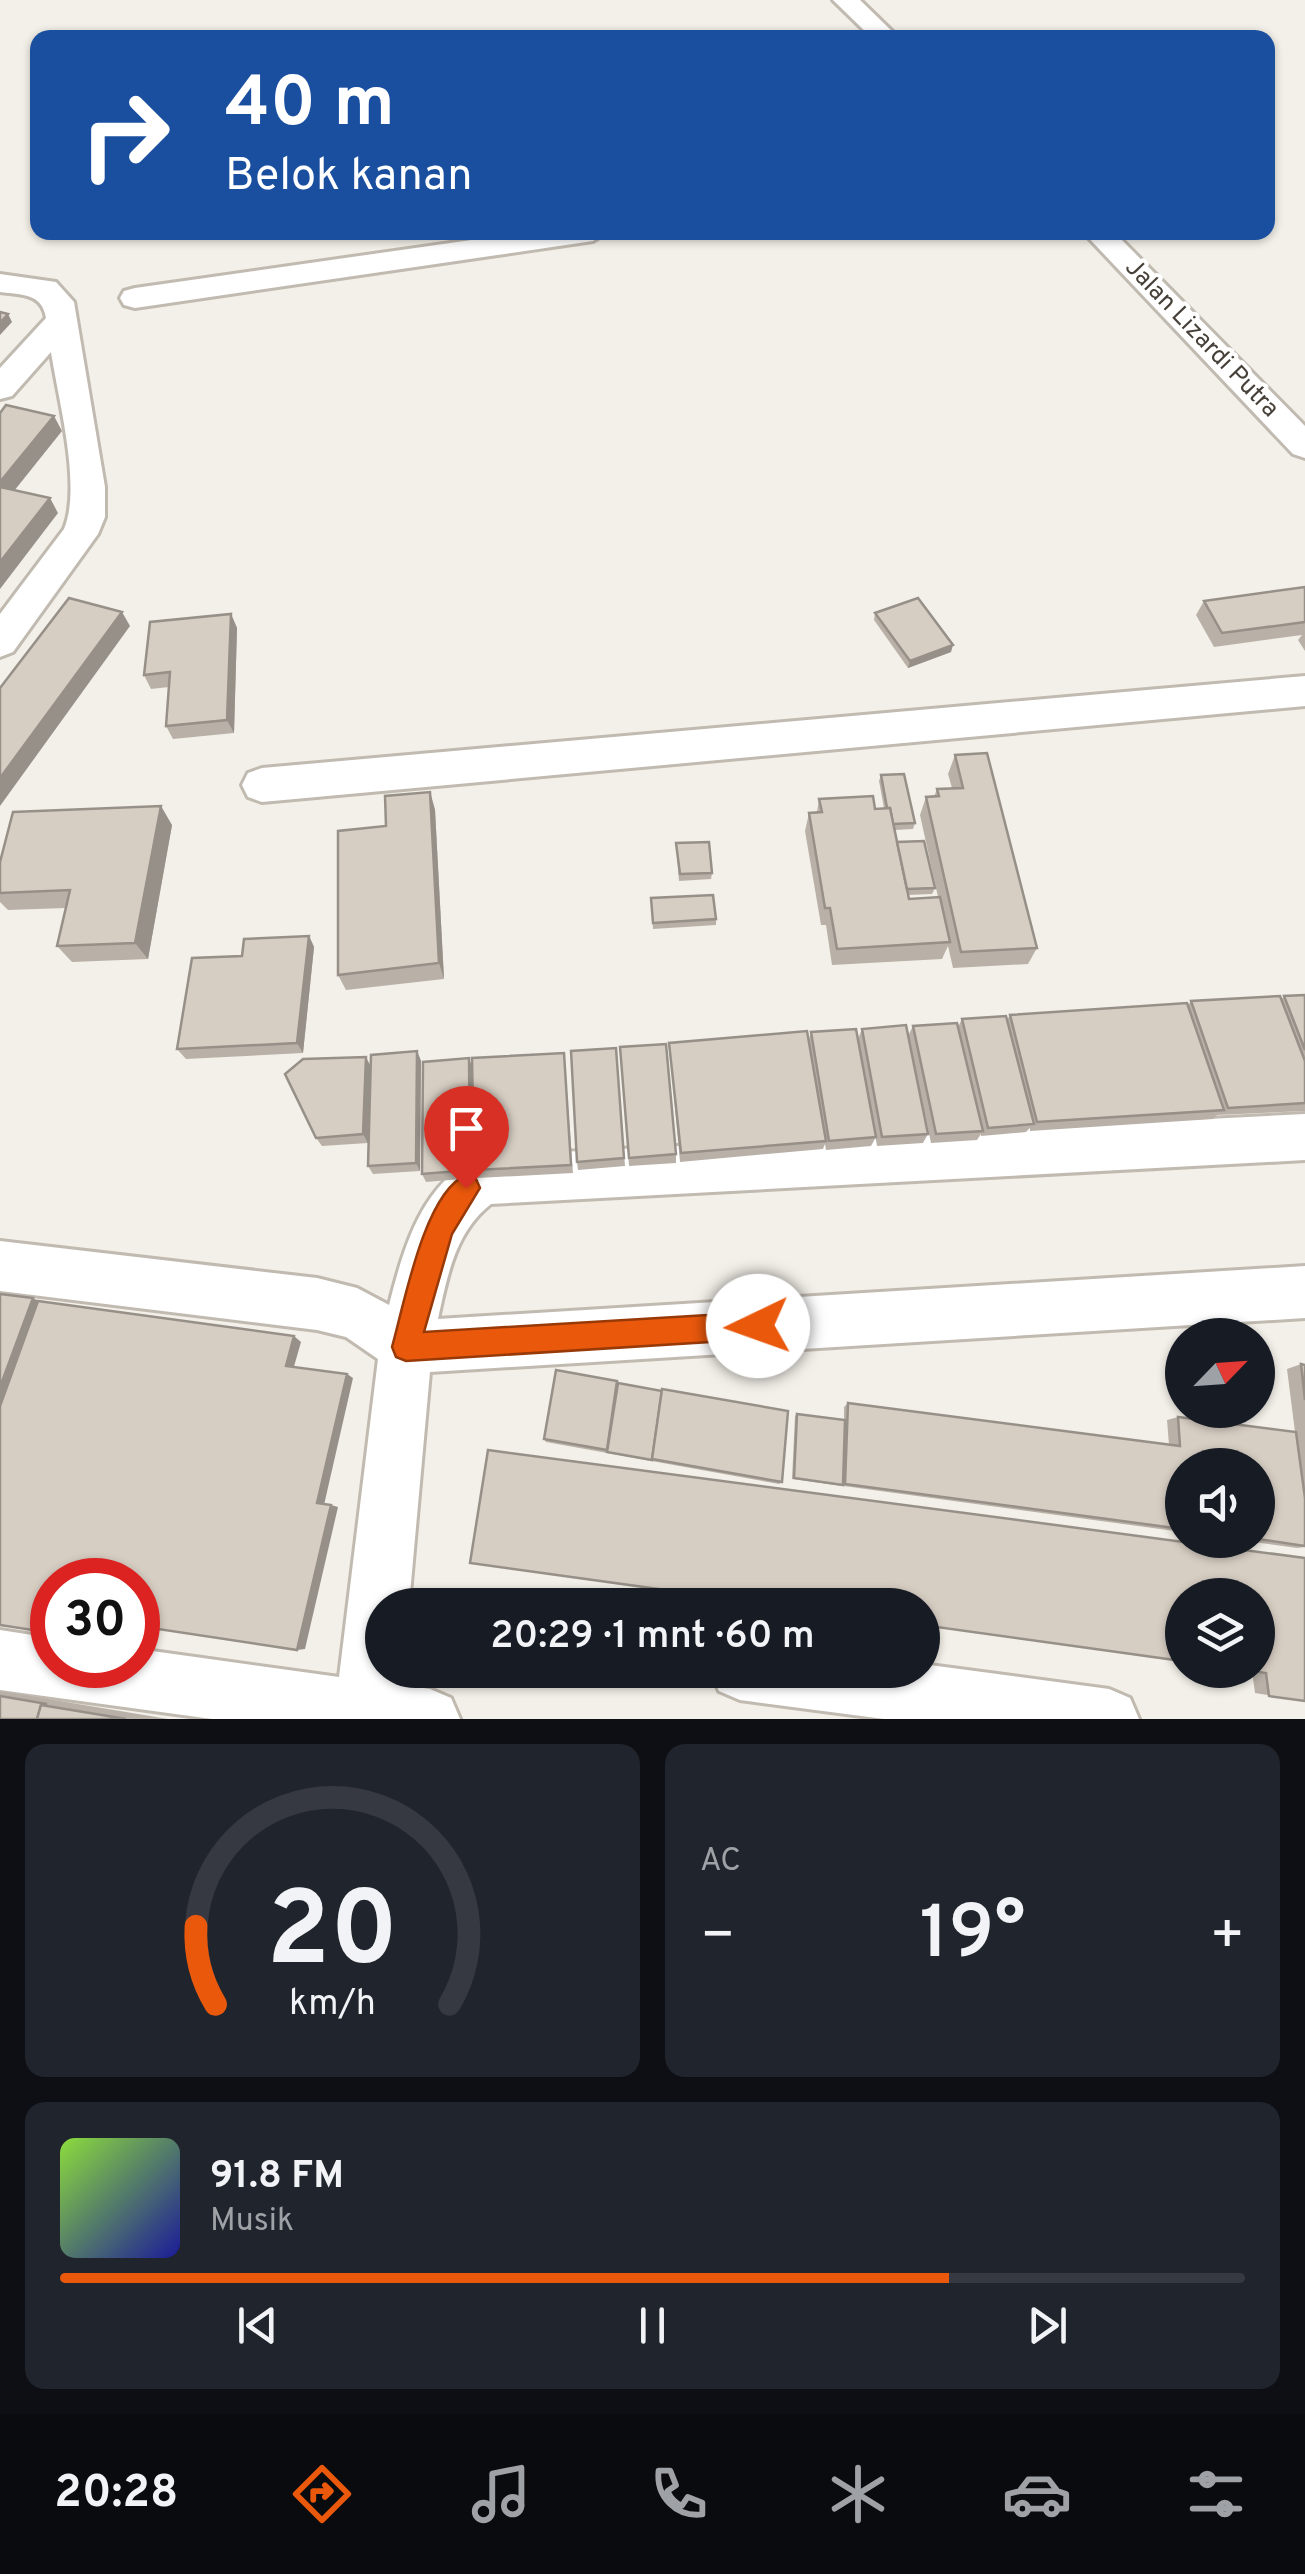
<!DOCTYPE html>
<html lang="id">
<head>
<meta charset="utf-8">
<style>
  body { margin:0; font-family:Overpass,sans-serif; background:#20242c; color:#f1f3f6; height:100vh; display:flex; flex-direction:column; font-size:38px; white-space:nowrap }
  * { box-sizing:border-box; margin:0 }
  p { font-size:32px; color:#9ea1a6 }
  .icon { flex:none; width:55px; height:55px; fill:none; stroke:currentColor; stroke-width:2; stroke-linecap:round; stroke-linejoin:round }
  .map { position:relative; height:1719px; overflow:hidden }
  .drawer { display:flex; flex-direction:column; gap:25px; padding:25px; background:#0d0f14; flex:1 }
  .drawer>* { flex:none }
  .hud { position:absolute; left:30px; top:30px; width:1245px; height:210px; border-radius:20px; box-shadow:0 2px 8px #0004; background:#1a4fa0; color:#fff; overflow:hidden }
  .needle { width:65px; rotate:65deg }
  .tools { position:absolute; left:1165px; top:1318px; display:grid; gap:20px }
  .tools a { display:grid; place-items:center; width:110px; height:110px; border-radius:50%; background:#171b24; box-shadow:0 2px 8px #0004; font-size:50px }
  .speed { position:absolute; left:30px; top:1558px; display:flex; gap:20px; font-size:50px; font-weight:700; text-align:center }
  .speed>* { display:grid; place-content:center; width:130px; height:130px; border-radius:50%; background:#171b24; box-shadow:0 2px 8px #0004; line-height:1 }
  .speed .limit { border:15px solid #d22; background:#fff; color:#111 }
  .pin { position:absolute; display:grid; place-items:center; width:85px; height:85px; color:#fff; margin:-102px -42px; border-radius:50% 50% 50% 0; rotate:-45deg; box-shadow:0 0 10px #0007 }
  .pin .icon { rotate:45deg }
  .me { position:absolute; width:110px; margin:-55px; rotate:267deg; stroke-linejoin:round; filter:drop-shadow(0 0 8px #0008) }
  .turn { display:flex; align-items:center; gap:35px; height:210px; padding:0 30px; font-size:45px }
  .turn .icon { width:130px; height:130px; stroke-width:2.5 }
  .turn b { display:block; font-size:70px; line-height:85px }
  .big { font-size:75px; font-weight:600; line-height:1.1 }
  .drawer .card { flex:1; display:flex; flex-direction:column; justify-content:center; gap:15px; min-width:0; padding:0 35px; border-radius:20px; background:#20242c }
  .drawer .dial { align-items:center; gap:0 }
  .dial svg { height:260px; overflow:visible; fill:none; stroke:#363941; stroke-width:7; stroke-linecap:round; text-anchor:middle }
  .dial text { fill:#f1f3f6; stroke:none }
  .song { display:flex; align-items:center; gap:30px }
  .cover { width:120px; height:120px; border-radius:15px; background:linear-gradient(135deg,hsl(90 70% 55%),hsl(240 70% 35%)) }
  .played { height:10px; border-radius:5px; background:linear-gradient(90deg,#ea580c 75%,#363941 75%) }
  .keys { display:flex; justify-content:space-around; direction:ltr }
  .heat { display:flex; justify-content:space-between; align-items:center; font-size:55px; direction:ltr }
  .drawer .tiles { flex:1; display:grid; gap:25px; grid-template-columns:1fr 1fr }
  .card:last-child { grid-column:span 2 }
  .trip { position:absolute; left:365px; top:1588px; width:575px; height:100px; border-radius:50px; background:#171b24; box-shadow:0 2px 8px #0004; font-weight:600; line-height:100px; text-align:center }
  .tabs { display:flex; height:160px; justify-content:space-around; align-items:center; background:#090b0e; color:#9ea1a6 }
  .tabs .icon { width:70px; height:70px }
  .tabs .active { color:#ea580c }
  .tabs b { font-size:45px; color:#f1f3f6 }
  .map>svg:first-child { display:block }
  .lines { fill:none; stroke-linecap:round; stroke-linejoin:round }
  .minor-casing { stroke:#c1bab0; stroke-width:6 }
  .minor { fill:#fff; fill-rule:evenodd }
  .wall { fill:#b9b1a8 }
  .shaded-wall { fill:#969088 }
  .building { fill:#d7cec3; stroke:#969088; stroke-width:2.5 }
  .route { fill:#ea580c; stroke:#983908; stroke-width:2.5 }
  .labels { text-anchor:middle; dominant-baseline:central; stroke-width:8; stroke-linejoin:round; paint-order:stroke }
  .far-street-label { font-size:25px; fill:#464038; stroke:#fff }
</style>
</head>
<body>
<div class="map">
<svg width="1305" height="1719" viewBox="0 0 1305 1719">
  <rect width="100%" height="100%" fill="#f3f0e9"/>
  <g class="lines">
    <!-- minor casing -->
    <g class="minor-casing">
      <g id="minor">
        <path d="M833,0h27l39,38h-27z"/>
        <path d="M527,232h80l-14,9 -458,67 -11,-3 -4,-7 4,-7 11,-3z"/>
        <path d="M1083,232h31l191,194v32l-12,-4z"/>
        <path d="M0,274l56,8 18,20 31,185v30l-7,17 -85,118 -13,5v-43l64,-85c18,-43 -6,-130 -13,-177l-39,44 -12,3v-31l46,-50c-4,-25 -24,-23 -46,-26z"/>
        <path d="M1305,676v30l-1043,96 -14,-5 -6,-12 6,-12 14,-5z"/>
        <path d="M1305,1114v46l-814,44c-36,28 -44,73 -53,115l867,-53v52l-875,54 -21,233h-27v65h18l-2,14 32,5 21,9 9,21h-248l-212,-29v-60l52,8v27h86v-16l201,28 39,-318 -32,-22 -29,-7 -317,-39v-50l317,37 40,10 32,17c15,-58 33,-125 93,-149z"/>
        <path d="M922,1664l187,25 21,9 9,21h-255l-144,-19 -21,-9 -9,-21h212z"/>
      </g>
    </g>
    <!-- minor -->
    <use href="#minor" class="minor"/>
  </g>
  <!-- wall -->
  <g class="wall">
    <path d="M1305,587v64l-7,-11 4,-5 -88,12 -18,-32 8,-14z"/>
    <path d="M875,613l76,39 -43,16 -34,-48z"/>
    <path d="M231,614l6,14 -3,105 -61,6 -7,-13 3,-39 -18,2 -7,-14z"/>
    <path d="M955,755l82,193 -9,16 -75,4 -5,-22 -6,13 -110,6 -6,-40h-5l-16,-94 4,-18 8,-1 2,-13 56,10 9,-1 -5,-27 2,-6 34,48 -2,6 -18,1 2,12 38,46 -3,6 -24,1 1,4 29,-2 -18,-82 6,-18h8l3,-8 15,-1 -4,-14z"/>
    <path d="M430,792l5,18 9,169 -98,11 -8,-15 48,-149z"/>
    <path d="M172,825l-24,134 -76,3 -15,-16 9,-38 -58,2 -8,-8v-40z"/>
    <path d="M676,843l36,30 -1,6 -32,2z"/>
    <path d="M651,898l65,21v6l-63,4z"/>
    <path d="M309,936l5,11 -11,106 -117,6 -9,-10 65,-93z"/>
    <path d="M1305,995v116l-88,4 -4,4 -183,12v-3l-4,4 -45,4v-2l-4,6 -46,3 -22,-104 19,95 -5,9 -46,3 -19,-107 4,-10 46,7 5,-10 45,1 4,-8 45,1 3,-5 178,-10 3,-4 90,-1 3,-4z"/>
    <path d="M811,1032l65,105 -5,9 -45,4 -1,-6 -2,5 -143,13 -11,-119 140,-4z"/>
    <path d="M620,1047l56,107v9l-47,3z"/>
    <path d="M616,1048l9,118 -47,4 -1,-8z"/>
    <path d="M417,1051l4,10 -1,110 -47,3 -5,-8v-23l-46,3 -6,-8 54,-73z"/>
    <path d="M564,1053l9,120 -96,5 -3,-8 -2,-87 1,95 -47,4 -4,-8 1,-112 46,-4 3,9v-9z"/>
    <path d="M1301,1364l4,1v182l-8,1 -58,-8h19l-76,-75v67l-390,-53 3,-63 2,-2 47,6v-13l4,-4 321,42 -2,-25 11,-3 117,15 -8,-63z"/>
    <path d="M618,1383l164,99 -3,2 -233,-42 -2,-3z"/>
    <path d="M1305,1558v143l-50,-8 -3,-22z"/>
    <path d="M0,1691l168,28h-168z"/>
  </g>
  <!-- shaded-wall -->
  <g class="shaded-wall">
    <path d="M8,314l4,8 -12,13v-12z"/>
    <path d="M54,416l8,15 -56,70 -6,-10v-9z"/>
    <path d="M50,498l8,15 -58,76v-27z"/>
    <path d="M122,612l8,14 -130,180v-28z"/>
    <path d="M231,614l6,14 -3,105 -7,-13z"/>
    <path d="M953,645l-2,7 -43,16 2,-7z"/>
    <path d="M430,792l5,18 9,169 -5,-16z"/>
    <path d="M161,806l11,19 -24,134 -13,-16z"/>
    <path d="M309,936l5,11 -11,106 -6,-10z"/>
    <path d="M417,1051l4,10 -1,110 -4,-8z"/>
    <path d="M366,1057l5,10 -3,76 -5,-9z"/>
    <path d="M469,1058l3,10 1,110 -3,-8z"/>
    <path d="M33,1298l17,9 -50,140v-60z"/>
    <path d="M294,1336l7,6 -8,28 -7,-4z"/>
    <path d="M347,1374l6,4 -29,127 -7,-2z"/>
    <path d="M331,1505l7,2 -33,142 -8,1z"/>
  </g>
  <!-- building -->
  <g class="building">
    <path d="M0,312l8,2 -8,9z"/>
    <path d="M6,405l48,11 -54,66v-69z"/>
    <path d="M0,487l50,11 -50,64z"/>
    <path d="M1305,587v35l-83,11 -18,-32z"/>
    <path d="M69,598l53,14 -122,166v-90z"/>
    <path d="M918,598l35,47 -43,16 -35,-48z"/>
    <path d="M231,614l-4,106 -61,6 4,-54 -26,3 6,-53z"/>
    <path d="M987,753l50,195 -76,4 -35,-155 13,-1 -2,-7 26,-1 -8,-33z"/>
    <path d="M904,774l11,49 -22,1 -3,-16h-3l-6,-33z"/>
    <path d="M430,792l9,171 -101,12v-144l48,-5 -1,-30z"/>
    <path d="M873,796l2,13 15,-1 19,91 31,-2 10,45 -113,7 -7,-41h-5l-16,-95 13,-1 -3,-13z"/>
    <path d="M161,806l-26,137 -78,3 13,-56 -70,3v-31l13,-50z"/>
    <path d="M924,841l11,47 -28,1 -10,-47z"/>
    <path d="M709,842l3,31 -32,1 -4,-31z"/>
    <path d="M713,895l3,24 -63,4 -2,-25z"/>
    <path d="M309,936l-12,107 -120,6 15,-91 50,-2 2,-17z"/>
    <path d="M1305,995v55l-21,-54z"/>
    <path d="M1280,996l25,65v42l-77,5 -37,-107z"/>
    <path d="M1187,1003l37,107 -187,12 -27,-107z"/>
    <path d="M1006,1016l28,108 -46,4 -26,-109z"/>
    <path d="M957,1023l26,108 -47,3 -23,-108z"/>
    <path d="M906,1025l22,109 -46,3 -20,-108z"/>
    <path d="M856,1029l20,108 -47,4 -18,-109z"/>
    <path d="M807,1031l19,110 -145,12 -12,-110z"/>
    <path d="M666,1044l10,110 -47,4 -9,-111z"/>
    <path d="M616,1048l8,110 -47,4 -6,-111z"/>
    <path d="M417,1051l-1,112 -48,3 3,-111z"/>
    <path d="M564,1053l7,112 -97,5 -2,-112z"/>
    <path d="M366,1057l-3,77 -47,4 -31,-64 18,-15z"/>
    <path d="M469,1058l1,112 -48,4 1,-112z"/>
    <path d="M0,1294l33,4 -33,89z"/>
    <path d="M38,1301l256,35 -8,30 61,8 -30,129 14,2 -34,145 -159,-24v-46h-86v53l-52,-8v-219z"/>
    <path d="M1301,1364l4,1v35z"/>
    <path d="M556,1370l61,11 -10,69 -63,-11z"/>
    <path d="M618,1383l44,8 -10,69 -45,-8z"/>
    <path d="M662,1389l126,22 -6,71 -130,-23z"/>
    <path d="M848,1403l332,43 -2,-29 118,15 9,66v48l-47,-7v-74h-76v64l-337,-45z"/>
    <path d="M797,1414l48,6 -2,65 -49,-7z"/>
    <path d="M488,1450l817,108v143l-36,-5 -3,-23 -20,-3h12v-75h-76v66l-260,-36v-20h-148l-304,-42z"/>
    <path d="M0,1696l47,8 -6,1 -4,14h-37z"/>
    <path d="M41,1705l85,14h-89z"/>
  </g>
  <!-- route -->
  <path class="route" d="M466,1175l10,4 4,9 -28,46 -28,98 334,-20 10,4 4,10 -4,9 -10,4 -352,22 -10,-4 -4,-10c12,-42 32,-154 74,-172z"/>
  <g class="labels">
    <!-- far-street labels -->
    <g class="far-street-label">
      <text transform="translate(1201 339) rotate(46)">Jalan Lizardi Putra</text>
    </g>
  </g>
</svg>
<div class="tools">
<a><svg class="needle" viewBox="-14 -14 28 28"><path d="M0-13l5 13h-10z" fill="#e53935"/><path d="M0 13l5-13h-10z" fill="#9ea1a6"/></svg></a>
<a><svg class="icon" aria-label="sound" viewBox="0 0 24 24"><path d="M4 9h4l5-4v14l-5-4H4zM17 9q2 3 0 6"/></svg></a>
<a><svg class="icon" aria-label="layers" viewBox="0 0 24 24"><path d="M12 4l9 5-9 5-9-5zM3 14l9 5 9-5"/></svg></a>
</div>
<div class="speed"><div class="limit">30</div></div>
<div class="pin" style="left:466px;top:1188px;background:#d93025"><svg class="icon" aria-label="arrive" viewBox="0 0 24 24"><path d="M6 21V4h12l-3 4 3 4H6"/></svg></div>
<svg class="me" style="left:758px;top:1326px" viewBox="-20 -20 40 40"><circle r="19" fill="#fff"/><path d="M0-13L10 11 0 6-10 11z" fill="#ea580c"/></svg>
<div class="trip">20:29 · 1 mnt · 60 m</div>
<div class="hud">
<div class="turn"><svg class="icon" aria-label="right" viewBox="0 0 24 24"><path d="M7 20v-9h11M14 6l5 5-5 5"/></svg><div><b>40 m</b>Belok kanan</div></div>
</div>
</div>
<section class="drawer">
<div class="tiles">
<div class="card dial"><svg viewBox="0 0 100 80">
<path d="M14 69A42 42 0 1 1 86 69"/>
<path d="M14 69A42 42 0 0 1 8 45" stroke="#ea580c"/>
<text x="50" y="56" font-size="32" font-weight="700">20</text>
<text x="50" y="72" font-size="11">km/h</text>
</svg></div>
<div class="card"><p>AC</p>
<div class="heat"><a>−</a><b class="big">19°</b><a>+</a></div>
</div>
<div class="card">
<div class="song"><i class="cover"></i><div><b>91.8 FM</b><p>Musik</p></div></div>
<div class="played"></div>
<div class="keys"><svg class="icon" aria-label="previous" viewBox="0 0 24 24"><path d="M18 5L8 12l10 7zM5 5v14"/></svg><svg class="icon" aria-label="pause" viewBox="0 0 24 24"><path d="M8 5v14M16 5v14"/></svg><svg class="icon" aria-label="next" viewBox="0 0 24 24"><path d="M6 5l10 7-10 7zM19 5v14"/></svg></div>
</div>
</div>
</section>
<nav class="tabs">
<b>20:28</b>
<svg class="icon active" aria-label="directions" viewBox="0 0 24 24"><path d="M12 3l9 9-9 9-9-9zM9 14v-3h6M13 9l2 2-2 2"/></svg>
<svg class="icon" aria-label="music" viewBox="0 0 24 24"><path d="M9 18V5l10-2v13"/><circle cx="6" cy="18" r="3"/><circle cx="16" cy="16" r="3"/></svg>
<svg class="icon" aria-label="phone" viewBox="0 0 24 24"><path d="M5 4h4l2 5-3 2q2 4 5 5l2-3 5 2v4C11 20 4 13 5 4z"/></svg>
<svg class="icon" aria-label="climate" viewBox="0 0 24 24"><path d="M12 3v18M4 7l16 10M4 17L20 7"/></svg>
<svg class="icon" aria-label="car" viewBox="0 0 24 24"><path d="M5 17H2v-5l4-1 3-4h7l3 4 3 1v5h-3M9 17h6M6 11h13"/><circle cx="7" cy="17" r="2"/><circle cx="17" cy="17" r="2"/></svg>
<svg class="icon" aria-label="filters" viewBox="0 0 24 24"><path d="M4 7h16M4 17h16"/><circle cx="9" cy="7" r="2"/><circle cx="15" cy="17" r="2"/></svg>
</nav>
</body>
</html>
